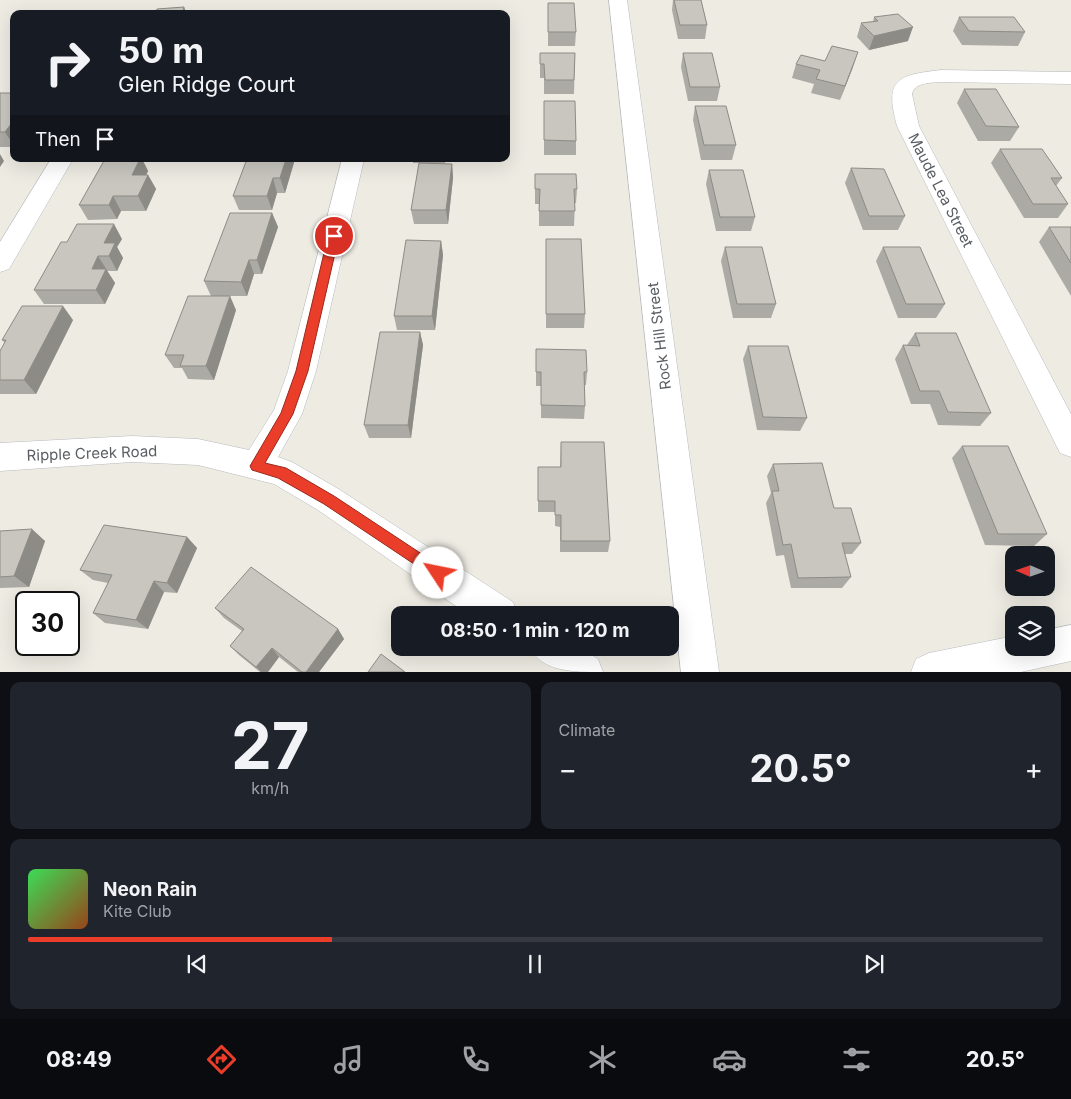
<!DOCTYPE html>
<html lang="en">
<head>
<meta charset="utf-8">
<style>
  body { margin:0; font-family:Inter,sans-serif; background:#20242c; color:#f1f3f6; height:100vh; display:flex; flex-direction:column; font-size:19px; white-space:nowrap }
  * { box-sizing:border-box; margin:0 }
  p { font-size:16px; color:#9ea1a6 }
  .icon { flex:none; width:28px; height:28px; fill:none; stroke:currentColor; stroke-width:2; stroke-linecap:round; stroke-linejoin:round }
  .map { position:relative; height:672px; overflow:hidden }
  .drawer { display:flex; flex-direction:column; gap:10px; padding:10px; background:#0d0f14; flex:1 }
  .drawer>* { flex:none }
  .guide { position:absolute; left:10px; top:10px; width:500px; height:152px; border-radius:10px; box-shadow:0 5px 20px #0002; background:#171b24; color:#f1f3f6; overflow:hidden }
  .needle { width:32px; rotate:272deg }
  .tools { position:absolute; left:1005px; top:546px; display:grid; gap:10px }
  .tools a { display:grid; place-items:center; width:50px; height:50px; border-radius:10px; background:#171b24; box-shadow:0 5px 20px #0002; font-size:25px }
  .speed { position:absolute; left:15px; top:591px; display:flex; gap:10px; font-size:25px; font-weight:700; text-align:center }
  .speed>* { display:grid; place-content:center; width:65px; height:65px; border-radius:50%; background:#171b24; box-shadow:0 5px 20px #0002; line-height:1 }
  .speed .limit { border:2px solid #111; border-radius:8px; background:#fff; color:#111 }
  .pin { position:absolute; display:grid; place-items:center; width:42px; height:42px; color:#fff; margin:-21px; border:2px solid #fff; border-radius:50%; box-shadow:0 1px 5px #0007 }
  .me { position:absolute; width:55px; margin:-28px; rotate:304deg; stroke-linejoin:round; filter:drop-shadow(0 0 4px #0008) }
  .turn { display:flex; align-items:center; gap:18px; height:105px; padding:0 25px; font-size:22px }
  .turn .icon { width:65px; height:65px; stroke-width:2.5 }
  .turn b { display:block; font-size:35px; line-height:42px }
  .then { display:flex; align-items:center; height:48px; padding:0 25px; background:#0003; gap:10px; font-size:19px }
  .big { font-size:38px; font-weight:700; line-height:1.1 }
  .drawer .card { flex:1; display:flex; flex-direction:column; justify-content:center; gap:8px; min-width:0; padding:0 18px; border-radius:10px; background:#20242c }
  .drawer .dial { align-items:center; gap:0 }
  .dial b { font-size:65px; line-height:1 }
  .song { display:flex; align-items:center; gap:15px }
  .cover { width:60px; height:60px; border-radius:8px; background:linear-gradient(135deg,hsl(130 70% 55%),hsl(20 70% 35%)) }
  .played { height:5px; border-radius:2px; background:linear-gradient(90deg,#eb3e2a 30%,#363941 30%) }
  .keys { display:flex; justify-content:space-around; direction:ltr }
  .heat { display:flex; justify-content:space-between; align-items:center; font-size:28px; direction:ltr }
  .drawer .tiles { flex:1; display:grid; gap:10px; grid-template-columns:1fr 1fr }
  .card:last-child { grid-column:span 2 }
  .trip { position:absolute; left:391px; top:606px; width:288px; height:50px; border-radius:10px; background:#171b24; box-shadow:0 5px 20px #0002; font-weight:700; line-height:50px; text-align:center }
  .tab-bar { display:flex; height:80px; justify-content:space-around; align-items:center; background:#090b0e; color:#9ea1a6 }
  .tab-bar .icon { width:35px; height:35px }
  .tab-bar .selected { color:#eb3e2a }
  .tab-bar b { font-size:22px; color:#f1f3f6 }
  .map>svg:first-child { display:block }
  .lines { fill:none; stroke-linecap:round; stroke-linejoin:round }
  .minor-casing { stroke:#b7babf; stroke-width:1 }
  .minor { fill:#fff; fill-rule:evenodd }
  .wall { fill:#acaaa4 }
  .shaded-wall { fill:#8c8b86 }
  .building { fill:#c8c6bf; stroke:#8c8b86 }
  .route { fill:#eb3e2a; stroke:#99281b }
  .labels { text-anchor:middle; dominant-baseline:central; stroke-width:4.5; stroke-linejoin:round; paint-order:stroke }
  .street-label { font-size:15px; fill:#5a5e63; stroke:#fff }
</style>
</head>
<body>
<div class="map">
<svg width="1071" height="672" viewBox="0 0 1071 672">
  <rect width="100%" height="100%" fill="#edebe2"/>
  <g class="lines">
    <!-- minor casing -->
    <g class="minor-casing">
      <g id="minor">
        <path d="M609,0h18l92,672h-38z"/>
        <path d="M941,70l130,2v12l-130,-2c-10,1 -26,0 -29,12l7,32 152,288v43l-11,-4 -163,-327c-13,-47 0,-51 44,-56z"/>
        <path d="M51,159h22l-64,110 -9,3v-30z"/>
        <path d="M342,159h22l-48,212 -14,43 -24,43 14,5 48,28 173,112 5,13h-49l-151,-105 -44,-26 -76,-19 -66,-3 -132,9v-28l132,-7 66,3 51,11 25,-40 14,-39z"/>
        <path d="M1071,625v36l-50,11h-110l5,-13 13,-6 85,-17v12h32v-18z"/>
        <path d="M530,648h50l18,11 5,13c-30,0 -60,0 -73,-24z"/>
      </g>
    </g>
    <!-- minor -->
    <use href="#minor" class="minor"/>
  </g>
  <!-- wall -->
  <g class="wall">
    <path d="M673,0h28l6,25 -2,14h-27l-6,-29z"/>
    <path d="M548,3l28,29 -1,14h-27z"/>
    <path d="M874,17l34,24 -39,9 -12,-13 4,-14 12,-1z"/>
    <path d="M959,17l66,15 -7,14 -56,-1 -9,-14z"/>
    <path d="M540,53h35l-1,41h-30v-16h-4z"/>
    <path d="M683,53l37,34 -3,14h-29l-7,-34z"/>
    <path d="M825,61l28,6 -13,33 -29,-7 3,-9 -22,-6 4,-14z"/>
    <path d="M964,89l55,38 -9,14h-32l-21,-38z"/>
    <rect x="0" y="93" width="14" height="54"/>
    <path d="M544,101l32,40v14h-32z"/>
    <path d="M695,106l41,39 -4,15h-31l-8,-40z"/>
    <path d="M1000,149l62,29 -6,8 12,18 -10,14h-34l-33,-55z"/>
    <path d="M140,159h2l6,12 -2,4h2l8,14 -10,22h-25l-4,8 -29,1 -9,-15z"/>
    <path d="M295,159l-10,34h-8l-5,17h-33l-6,-14z"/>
    <path d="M413,159h33l-1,4h-32z"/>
    <path d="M452,164l1,14 -5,46h-34l-3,-14z"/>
    <path d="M851,168l54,48 -7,14h-35l-18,-47z"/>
    <path d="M709,170l46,47 -4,14h-35l-10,-47z"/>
    <path d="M535,174l42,15 -1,14h-1l-1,23h-35v-22h-4z"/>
    <path d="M272,213l6,14 -16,47h-8l-7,22h-36l-7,-15z"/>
    <path d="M1049,227h22v69l-32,-54z"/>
    <path d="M122,239l-5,8 6,11 -6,13h-10l8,12 -10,21h-61l-10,-14z"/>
    <path d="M546,239l39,75 -1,14h-38z"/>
    <path d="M441,241l2,14 -8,75h-38l-3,-14z"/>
    <path d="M725,247l51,57 -5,14h-38l-12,-57z"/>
    <path d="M883,247l62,57 -9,14h-38l-22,-57z"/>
    <path d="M236,310l-22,70 -26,-1 -6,-11h-8l-9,-13z"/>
    <path d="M73,320l-37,74h-36v-43l5,-8 -3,-3z"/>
    <path d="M420,332l3,13 -12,93h-42l-5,-13z"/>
    <path d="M915,333l76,80 -11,13 -42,-1 -8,-21h-19l-16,-45 8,-14h4z"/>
    <path d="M748,346l59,72 -7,13 -43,-1 -14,-71z"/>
    <path d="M536,349l51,23 -1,13h-2l1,21 -1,13 -43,-1v-32h-5z"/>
    <path d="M561,442l49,99 -2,11h-48v-25l-5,-1v-14h-17v-45h22z"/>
    <path d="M962,446l85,88 -13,12 -49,-1 -33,-87z"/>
    <path d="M773,464l61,44 27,35 -9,11h-7l6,23 -9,11h-51l-7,-33 -8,1 -10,-53 5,-10 -4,-17z"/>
    <path d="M0,531l45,10 -16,46 -29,1z"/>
    <path d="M187,537l10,11 -20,45 -13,-1 -16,37 -43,-6 -12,-10 15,-30 -15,-3 -13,-10z"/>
    <path d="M215,608l123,21 6,10 -25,33h-21l-19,-15 -11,15h-8l-21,-17 -9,-9 12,-15 -18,-13z"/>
  </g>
  <!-- shaded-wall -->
  <g class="shaded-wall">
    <path d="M184,7l3,7h-5z"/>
    <path d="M913,27l-5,14 -39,9 5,-14z"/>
    <path d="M858,52l-5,15 -13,33 5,-14z"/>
    <path d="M14,120v26l-9,-14z"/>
    <path d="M0,154l4,7 -4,6z"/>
    <path d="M140,159h2l6,12 -9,19 -7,-15z"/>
    <path d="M286,159h9l-10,34 -5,-15z"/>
    <path d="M452,164l1,14 -5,46 -2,-14z"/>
    <path d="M148,175l8,14 -10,22 -8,-15z"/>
    <path d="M273,178l4,15 -5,17 -5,-14z"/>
    <path d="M113,196l8,15 -4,8 -8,-14z"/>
    <path d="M272,213l6,14 -16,47 -5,-14z"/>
    <path d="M114,224l8,15 -5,8 6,11 -6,13 -8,-15 -5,-13z"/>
    <path d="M441,241l2,14 -8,75 -3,-14z"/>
    <path d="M98,256l17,27 -10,21 -9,-14 -4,-21z"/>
    <path d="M249,260l5,14 -7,22 -6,-14z"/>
    <path d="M230,296l6,14 -22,70 -8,-14z"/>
    <path d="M63,306l10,14 -37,74 -12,-14z"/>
    <path d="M420,332l3,13 -12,93 -3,-13z"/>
    <path d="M32,529l13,12 -16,46 -15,-11z"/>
    <path d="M187,537l10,11 -20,45 -10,-10z"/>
    <path d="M154,581l10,11 -16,37 -12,-9z"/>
    <path d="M338,629l6,10 -25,33h-13z"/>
    <path d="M272,648l7,9 -11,15h-7l-5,-5z"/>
  </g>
  <!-- building -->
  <g class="building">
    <path d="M674,0h27l6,25h-27z"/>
    <path d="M548,3h26l2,29h-28z"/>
    <path d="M184,7l-2,7 11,-1v1h-38l2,-5z"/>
    <path d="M898,14l15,13 -39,9 -13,-13 17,-2 -4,-4z"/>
    <path d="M959,17h55l11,15 -56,-1z"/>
    <path d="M832,46l26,6 -13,34 -29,-7 4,-9 -24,-6 5,-9 24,6z"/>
    <path d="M540,53h35l-1,27h-29l-1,-16h-4z"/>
    <path d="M683,53h29l8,34h-30z"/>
    <path d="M964,89h32l23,38 -33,-1z"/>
    <path d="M0,93h14v27l-9,12h-5z"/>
    <path d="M544,101h31l1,40 -32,-1z"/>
    <path d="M695,106h31l10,39h-32z"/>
    <path d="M1000,149h42l20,29h-11l17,26h-35z"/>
    <path d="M105,159h35l-8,16h16l-10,21h-25l-4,9h-30z"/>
    <path d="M247,159h39l-6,19h-7l-6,18h-34z"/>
    <path d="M419,163l33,1 -6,46h-35z"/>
    <path d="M851,168l33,1 21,47h-36z"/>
    <path d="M709,170h34l12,47h-35z"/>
    <path d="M535,174h41l1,15h-3l1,22h-36l1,-22h-5z"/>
    <path d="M230,213h42l-15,47h-8l-8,22 -37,-1z"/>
    <path d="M77,224h37l-10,19h11l-6,13h-11l-6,13h14l-10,21h-62l27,-48h6z"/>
    <path d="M1049,227h22v36z"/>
    <path d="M546,239h35l4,75h-39z"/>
    <path d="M406,240l35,1 -9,75h-38z"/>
    <path d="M725,247h37l14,57h-39z"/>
    <path d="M883,247h37l25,57h-39z"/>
    <path d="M188,296h42l-24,70h-26l4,-11h-19z"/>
    <path d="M22,306h41l-39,74h-24v-29l6,-11h-4z"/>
    <path d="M380,332h40l-12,93h-44z"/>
    <path d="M915,333h41l35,80 -43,-1 -9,-21h-19l-17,-46 17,1z"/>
    <path d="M748,346h40l19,72 -44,-1z"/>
    <path d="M536,349l50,1 1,22h-3l1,34 -44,-1v-33h-5z"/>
    <path d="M561,442h43l6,99h-49v-26h-6v-14h-17v-34h23z"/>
    <path d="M962,446h46l39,88h-49z"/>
    <path d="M822,463l12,45h17l10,35h-19l9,34 -53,1 -7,-34 -8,1 -11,-54h7l-6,-27z"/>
    <path d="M104,525l83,12 -20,46 -13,-2 -18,39 -43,-7 19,-38 -32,-5z"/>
    <path d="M32,529l-18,47 -14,1v-46z"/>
    <path d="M251,567l87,62 -32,43h-4l-30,-24 -16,19 -26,-21 14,-17 -29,-21z"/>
    <path d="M381,654l24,18h-37z"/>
  </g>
  <!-- route -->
  <path class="route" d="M334,233l5,3 -31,135 -15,43 -28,49 21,5 48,28 109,72 2,5 -2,5 -5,2 -114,-76 -46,-26 -26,-8 -2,-4 31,-53 15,-42 32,-135z"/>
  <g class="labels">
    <!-- street labels -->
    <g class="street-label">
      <text transform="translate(941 190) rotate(63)">Maude Lea Street</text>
      <text transform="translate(659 336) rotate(-97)">Rock Hill Street</text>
      <text transform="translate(92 453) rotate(-2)">Ripple Creek Road</text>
    </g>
  </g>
</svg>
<div class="tools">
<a><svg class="needle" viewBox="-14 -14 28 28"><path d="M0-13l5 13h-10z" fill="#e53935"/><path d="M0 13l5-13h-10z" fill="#9ea1a6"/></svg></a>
<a><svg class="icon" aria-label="layers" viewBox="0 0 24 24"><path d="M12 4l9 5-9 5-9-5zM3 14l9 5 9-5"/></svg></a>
</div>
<div class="speed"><div class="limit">30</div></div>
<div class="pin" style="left:334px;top:236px;background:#d93025"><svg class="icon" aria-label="arrive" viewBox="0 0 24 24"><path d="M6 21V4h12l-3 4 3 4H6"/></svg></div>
<svg class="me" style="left:438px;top:573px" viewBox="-20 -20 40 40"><circle r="19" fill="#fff"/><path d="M0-13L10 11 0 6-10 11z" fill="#eb3e2a"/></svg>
<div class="trip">08:50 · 1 min · 120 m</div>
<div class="guide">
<div class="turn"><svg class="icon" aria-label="right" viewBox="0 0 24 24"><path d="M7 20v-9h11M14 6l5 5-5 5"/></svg><div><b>50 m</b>Glen Ridge Court</div></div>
<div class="then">Then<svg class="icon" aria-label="arrive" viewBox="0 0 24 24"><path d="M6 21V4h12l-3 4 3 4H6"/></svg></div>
</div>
</div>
<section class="drawer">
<div class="tiles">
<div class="card dial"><b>27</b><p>km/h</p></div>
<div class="card"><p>Climate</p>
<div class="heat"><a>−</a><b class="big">20.5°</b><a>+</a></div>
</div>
<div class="card">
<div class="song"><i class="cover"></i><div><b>Neon Rain</b><p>Kite Club</p></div></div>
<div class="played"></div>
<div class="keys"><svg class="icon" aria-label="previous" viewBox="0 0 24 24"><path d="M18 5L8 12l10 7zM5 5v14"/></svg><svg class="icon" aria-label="pause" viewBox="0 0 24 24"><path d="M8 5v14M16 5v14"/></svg><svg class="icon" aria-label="next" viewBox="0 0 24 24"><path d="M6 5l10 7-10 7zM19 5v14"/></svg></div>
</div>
</div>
</section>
<nav class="tab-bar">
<b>08:49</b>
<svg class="icon selected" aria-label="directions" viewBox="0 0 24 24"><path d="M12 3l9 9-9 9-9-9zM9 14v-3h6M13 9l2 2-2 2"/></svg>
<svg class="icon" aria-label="music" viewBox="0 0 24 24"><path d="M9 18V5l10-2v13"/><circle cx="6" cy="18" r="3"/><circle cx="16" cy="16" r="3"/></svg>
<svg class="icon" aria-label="phone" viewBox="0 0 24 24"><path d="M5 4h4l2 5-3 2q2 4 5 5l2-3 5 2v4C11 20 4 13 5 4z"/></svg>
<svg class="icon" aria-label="climate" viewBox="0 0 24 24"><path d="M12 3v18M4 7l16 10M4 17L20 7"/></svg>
<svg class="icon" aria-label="car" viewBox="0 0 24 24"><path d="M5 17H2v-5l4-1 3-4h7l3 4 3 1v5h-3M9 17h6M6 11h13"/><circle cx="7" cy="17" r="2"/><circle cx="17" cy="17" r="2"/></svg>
<svg class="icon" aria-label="filters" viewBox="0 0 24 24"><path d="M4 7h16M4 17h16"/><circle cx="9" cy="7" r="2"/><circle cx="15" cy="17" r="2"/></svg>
<b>20.5°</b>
</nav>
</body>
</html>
